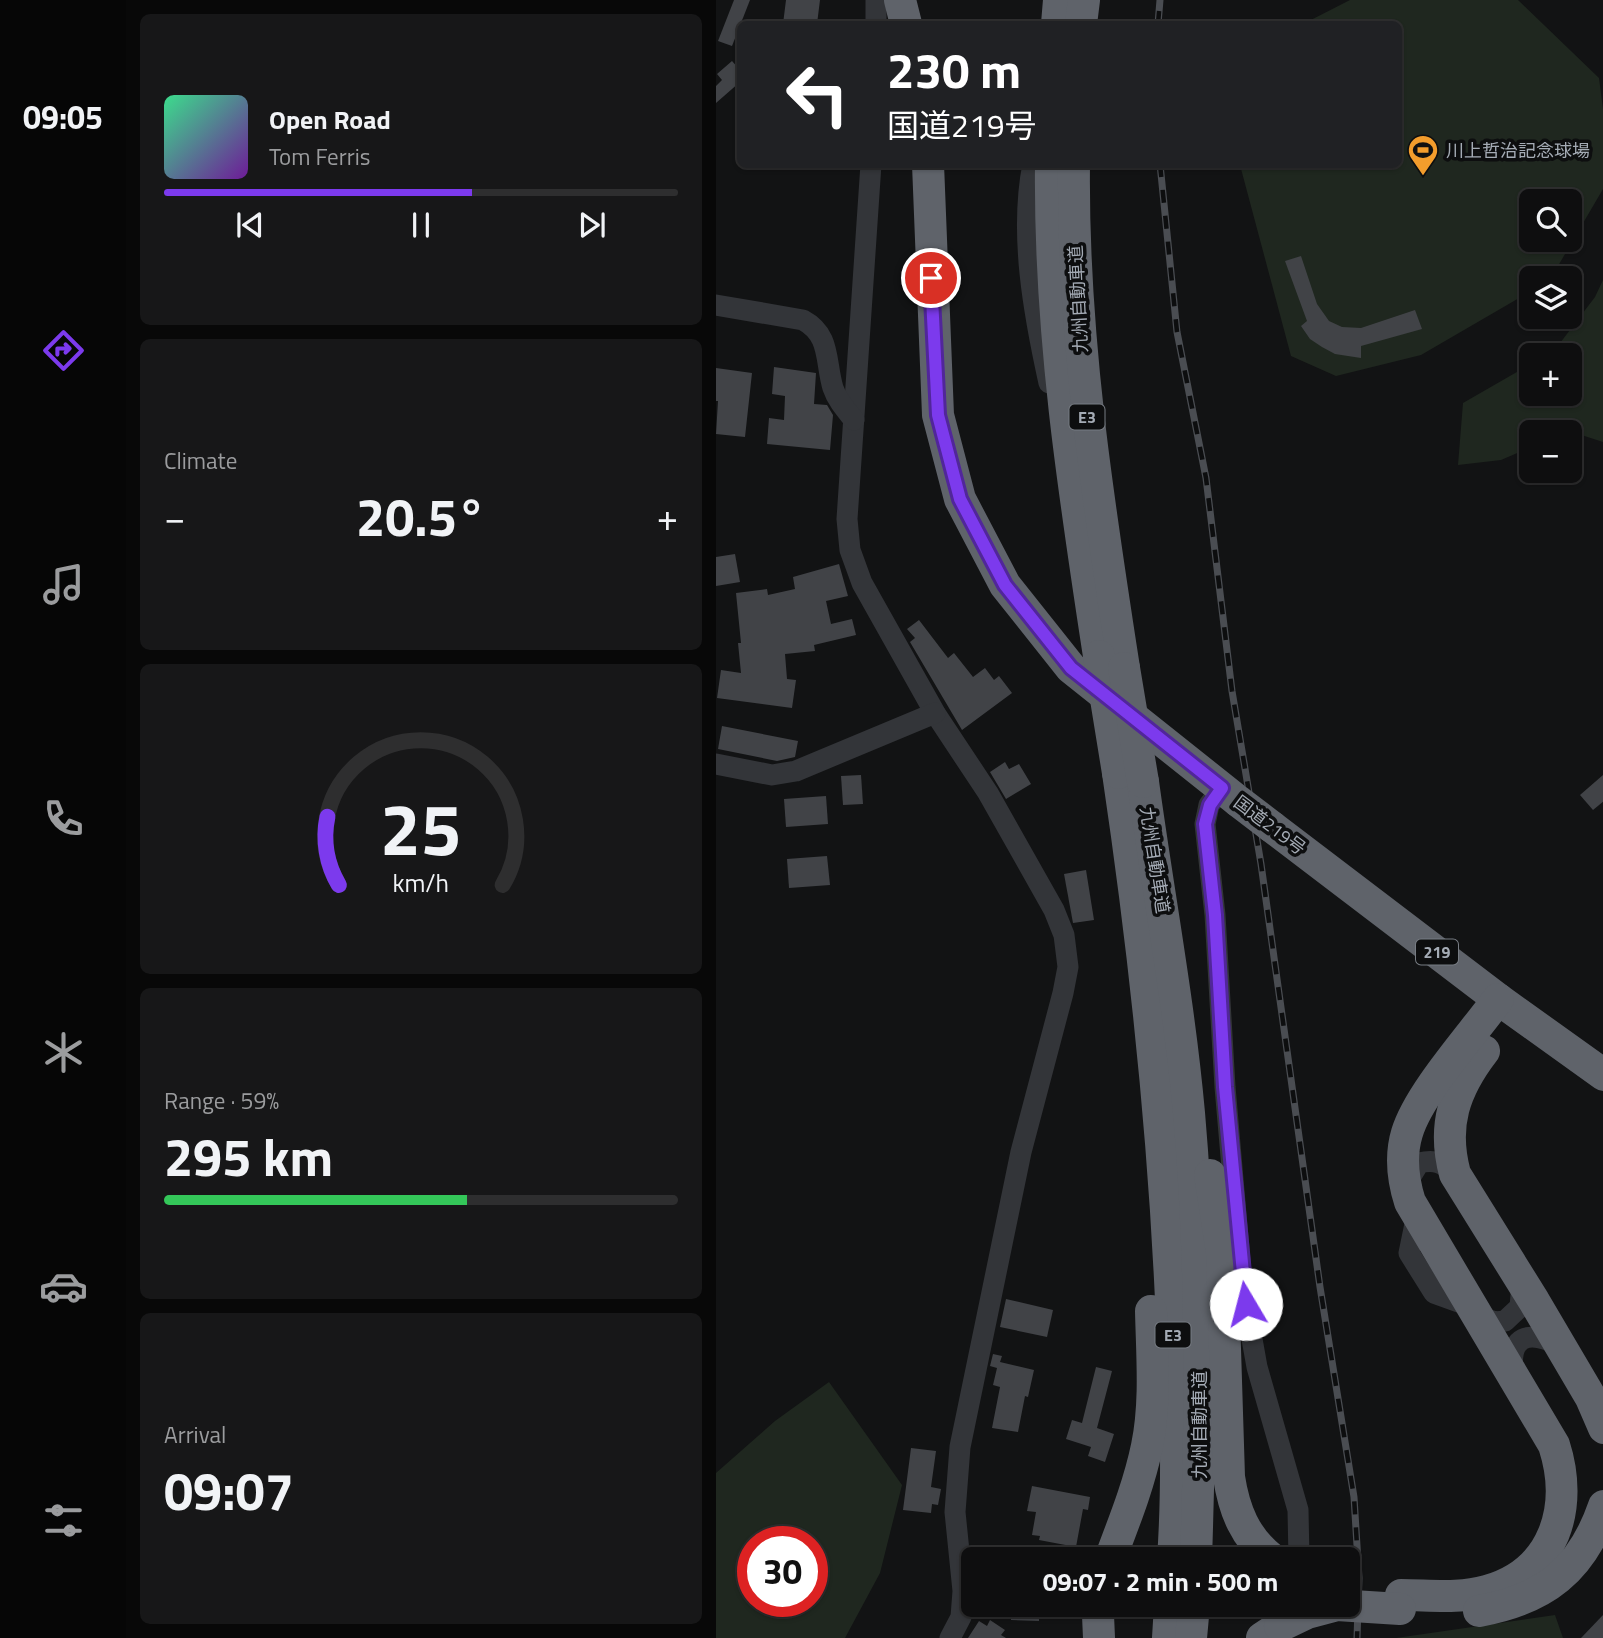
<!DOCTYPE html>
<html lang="en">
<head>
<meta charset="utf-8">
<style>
  body { margin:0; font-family:"Titillium Web","Noto Sans JP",sans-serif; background:#171718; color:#f1f3f6; height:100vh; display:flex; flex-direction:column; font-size:26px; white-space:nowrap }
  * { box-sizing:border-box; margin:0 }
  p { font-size:23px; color:#9b9c9e }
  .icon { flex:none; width:38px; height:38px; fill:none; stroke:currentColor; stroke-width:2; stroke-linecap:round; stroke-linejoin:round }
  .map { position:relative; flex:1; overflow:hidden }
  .sheet { display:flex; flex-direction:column; gap:14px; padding:14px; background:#080808; width:590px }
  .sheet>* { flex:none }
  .banner { position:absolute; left:21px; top:21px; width:665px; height:147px; border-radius:10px; box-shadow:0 2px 5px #0004,0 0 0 2px #2e2e2f; background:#202124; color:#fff; overflow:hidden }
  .controls { position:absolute; left:803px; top:189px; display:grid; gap:14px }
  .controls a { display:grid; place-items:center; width:63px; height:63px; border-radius:10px; background:#0e0e0f; box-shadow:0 2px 5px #0004,0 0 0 2px #2e2e2f; font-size:35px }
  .speed { position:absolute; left:21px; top:1526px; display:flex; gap:14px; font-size:35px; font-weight:700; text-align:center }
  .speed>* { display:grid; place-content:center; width:91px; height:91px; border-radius:50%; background:#0e0e0f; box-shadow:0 2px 5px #0004,0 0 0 2px #2e2e2f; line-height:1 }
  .speed .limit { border:10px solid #d22; background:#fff; color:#111 }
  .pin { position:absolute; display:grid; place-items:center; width:60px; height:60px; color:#fff; margin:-30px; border:4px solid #fff; border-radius:50%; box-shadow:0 2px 7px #0007 }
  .me { position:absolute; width:77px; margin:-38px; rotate:352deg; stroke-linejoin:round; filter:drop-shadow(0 0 5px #0008) }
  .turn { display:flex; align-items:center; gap:24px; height:147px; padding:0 35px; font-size:32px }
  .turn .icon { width:91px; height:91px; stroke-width:2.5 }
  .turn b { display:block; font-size:49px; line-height:60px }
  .big { font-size:52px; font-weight:700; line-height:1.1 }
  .sheet .tile { flex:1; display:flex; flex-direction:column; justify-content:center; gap:10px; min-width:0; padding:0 24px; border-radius:10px; background:#171718 }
  .sheet .dial { align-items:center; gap:0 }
  .dial svg { height:182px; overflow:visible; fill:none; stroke:#2e2e2f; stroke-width:7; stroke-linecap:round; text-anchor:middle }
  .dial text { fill:#f1f3f6; stroke:none }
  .song { display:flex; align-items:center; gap:21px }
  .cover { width:84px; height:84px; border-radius:10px; background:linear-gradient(135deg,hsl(150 70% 55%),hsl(280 70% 35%)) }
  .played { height:7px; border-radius:4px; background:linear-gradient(90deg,#7c3aed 60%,#2e2e2f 60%) }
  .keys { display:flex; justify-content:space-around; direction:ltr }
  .heat { display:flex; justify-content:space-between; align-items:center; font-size:38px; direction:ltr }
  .charge { height:10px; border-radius:5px; background:linear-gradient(90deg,#34c759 59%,#2e2e2f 0) }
  .trip { position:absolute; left:245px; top:1547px; width:399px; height:70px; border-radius:10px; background:#0e0e0f; box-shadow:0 2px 5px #0004,0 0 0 2px #2e2e2f; font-weight:700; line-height:70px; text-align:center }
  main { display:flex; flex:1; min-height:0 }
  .menu { display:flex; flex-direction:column; width:126px; justify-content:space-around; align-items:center; background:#060606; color:#9b9c9e }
  .menu .icon { width:49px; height:49px }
  .menu .active { color:#7c3aed }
  .menu b { font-size:32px; color:#f1f3f6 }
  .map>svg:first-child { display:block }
  .green { fill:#1f271f; fill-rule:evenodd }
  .building { fill:#414347 }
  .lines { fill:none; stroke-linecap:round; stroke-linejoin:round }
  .minor { stroke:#333539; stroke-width:21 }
  .highway { stroke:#5f636a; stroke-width:32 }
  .rail-casing { stroke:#4a4d52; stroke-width:7 }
  .rail { stroke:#0d0e0f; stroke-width:4.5; stroke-dasharray:13; stroke-linecap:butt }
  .highway-bridge { stroke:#5f636a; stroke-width:32 }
  .route-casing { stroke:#51269a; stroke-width:18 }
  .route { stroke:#7c3aed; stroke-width:12 }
  .labels { text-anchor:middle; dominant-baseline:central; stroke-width:7; stroke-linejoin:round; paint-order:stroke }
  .shield { fill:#0d0e0f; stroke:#777c83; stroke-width:2 }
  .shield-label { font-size:16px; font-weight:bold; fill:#a4abb5 }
  .poi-label { font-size:18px; fill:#a4abb5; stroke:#0d0e0f; text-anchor:start }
  .street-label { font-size:18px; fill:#a4abb5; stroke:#0d0e0f }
</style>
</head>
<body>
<main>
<nav class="menu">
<b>09:05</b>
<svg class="icon active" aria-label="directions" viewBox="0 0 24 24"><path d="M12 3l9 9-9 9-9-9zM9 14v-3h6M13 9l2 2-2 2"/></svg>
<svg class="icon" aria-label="music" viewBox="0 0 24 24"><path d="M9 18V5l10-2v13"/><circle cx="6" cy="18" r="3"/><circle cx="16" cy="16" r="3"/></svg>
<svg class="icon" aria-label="phone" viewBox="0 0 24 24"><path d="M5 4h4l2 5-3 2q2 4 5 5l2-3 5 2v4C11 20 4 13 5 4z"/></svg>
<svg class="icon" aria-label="climate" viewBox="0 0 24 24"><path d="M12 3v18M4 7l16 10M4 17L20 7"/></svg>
<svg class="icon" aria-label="car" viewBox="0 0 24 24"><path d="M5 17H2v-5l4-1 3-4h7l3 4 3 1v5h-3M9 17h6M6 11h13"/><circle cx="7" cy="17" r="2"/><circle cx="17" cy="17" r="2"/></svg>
<svg class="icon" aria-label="filters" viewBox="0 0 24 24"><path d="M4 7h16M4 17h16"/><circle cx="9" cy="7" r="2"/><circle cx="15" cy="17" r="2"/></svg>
</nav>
<section class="sheet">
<div class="tile">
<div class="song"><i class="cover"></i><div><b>Open Road</b><p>Tom Ferris</p></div></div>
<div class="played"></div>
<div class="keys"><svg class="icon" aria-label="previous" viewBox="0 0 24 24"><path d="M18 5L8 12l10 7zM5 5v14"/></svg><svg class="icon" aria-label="pause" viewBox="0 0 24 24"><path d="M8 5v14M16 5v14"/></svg><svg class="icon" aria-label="next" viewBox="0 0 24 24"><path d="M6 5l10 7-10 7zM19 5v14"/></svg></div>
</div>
<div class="tile"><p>Climate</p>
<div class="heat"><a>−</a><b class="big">20.5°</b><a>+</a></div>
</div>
<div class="tile dial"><svg viewBox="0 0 100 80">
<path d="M14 69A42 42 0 1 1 86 69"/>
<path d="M14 69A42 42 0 0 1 9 39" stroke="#7c3aed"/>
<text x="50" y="56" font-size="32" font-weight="700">25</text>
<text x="50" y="72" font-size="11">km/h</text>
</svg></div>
<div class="tile"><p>Range · 59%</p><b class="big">295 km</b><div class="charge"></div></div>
<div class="tile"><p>Arrival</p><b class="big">09:07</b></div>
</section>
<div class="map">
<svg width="888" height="1638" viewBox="0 0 888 1638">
  <rect width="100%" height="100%" fill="#121314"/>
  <!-- green -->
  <g class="green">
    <path d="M634,0h168l81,78 5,39 -1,72 -52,89h-19l-1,13 -110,64 -85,21 -45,-20 -51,-191 158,-1v-140h-95zM816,201h38v39h-38z"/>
    <path d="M887,280v162l-34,-11 -37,1 -1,15 -30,13 -43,5 5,-62 68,-39 1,30h38v-39h-23l7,-4 41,-54z"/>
    <path d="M113,1382l73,103 -22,88 -35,65h-129v-165l59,-52zM37,1542h59v59h-59z"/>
    <path d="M839,1615l8,23h-167z"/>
  </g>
  <!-- building -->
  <g class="building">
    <path d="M18,0h16l-18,46 -14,-5z"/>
    <path d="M70,0h34l-3,24h-34z"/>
    <path d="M16,61l8,9v12l-24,21v-17l6,-6 -5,-6z"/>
    <path d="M585,256l16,48 12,17 13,6 19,1 54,-18 7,19 -61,17v12l-26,-4 -13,-7 -12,-8 -9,-13 6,-5 -22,-60z"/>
    <path d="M58,367l42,6 -2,31 13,1 6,10 -3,35 -63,-6 2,-26 15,2 1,-24 -13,-2z"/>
    <path d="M0,368l36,5 -7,64 -29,-3 2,-33h-2z"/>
    <path d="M19,554l5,28 -24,4v-29z"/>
    <path d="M123,564l9,32 -22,5 5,23 21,-5 4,16 -42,10 1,6 -30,3 2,25 9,1 -4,28 -75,-10 4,-28 20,3 -3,-30h3l-5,-50 31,-4 1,6 27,-6 -2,-12z"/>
    <path d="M203,620l29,38 6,-5 19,24 12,-9 9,12 5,-4 13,17 -50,37 -52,-88 5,-4 -8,-9z"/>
    <path d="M6,726l76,15 -3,16 -18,4 -59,-12z"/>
    <path d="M289,762l4,7 10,-5 12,20 -25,15 -16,-27z"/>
    <path d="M888,774v27l-11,9 -13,-15z"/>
    <path d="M145,775l2,29 -20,1 -2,-29z"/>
    <path d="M110,796l2,28 -42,3 -2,-28z"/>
    <path d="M111,856l3,29 -41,3 -2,-29z"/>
    <path d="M370,870l8,50 -21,3 -9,-49z"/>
    <path d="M290,1299l47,11 -6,27 -47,-10z"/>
    <path d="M277,1354l9,2 -2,6 34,8 -6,27 -3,-1 -7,36 -26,-4 8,-41 -7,-2 4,-17 -7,-2z"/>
    <path d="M380,1367l16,4 -15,57 17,6 -9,28 -17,-6 3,-9 -25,-8 6,-19 10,3z"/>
    <path d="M195,1448l25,3 -5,36 10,2 -3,16 -6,-1 -1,9 -28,-3z"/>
    <path d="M316,1486l58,11 -2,13 -5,-1 -7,38 -37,-7 1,-4 -8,-1 4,-23 -9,-1z"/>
    <path d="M295,1606l28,1v14l-28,-1z"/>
    <path d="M888,1614v24h-23z"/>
    <path d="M274,1620l15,10 -4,5 5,3h-38l11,-17 8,5z"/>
  </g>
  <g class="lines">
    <!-- minor -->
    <g class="minor">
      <path d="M160,24v-24"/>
      <path d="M155,164l-24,355 3,31 12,33 73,130 53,80 66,117 10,25 4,32 -5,26 -42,159 -61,295 -5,65 8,79 -2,26 -11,21"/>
      <path d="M317,164c-14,70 1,151 16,219"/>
      <path d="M0,305l87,15c28,15 22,41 30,68 4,12 13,22 21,32"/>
      <path d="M0,764l56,11 24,-4 139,-58"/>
      <path d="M506,788l-13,17 -4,19 10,91 10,172 17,196 15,84 41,143 1,49"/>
      <path d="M689,1186l14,-23c17,-4 23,0 36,11"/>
      <path d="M701,1214l-8,39 25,40 36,13"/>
      <path d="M759,1315l20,7 10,-1 15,-14 2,-24"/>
      <path d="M797,1373c-4,-38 15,-43 46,-28"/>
    </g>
    <!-- highway -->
    <g class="highway">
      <path d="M184,0l6,24"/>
      <path d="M341,24l2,-24"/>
      <path d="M365,24l3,-24"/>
      <path d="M212,164l10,251 22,84 45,86 66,83 167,133"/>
      <path d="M335,164c-2,167 23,329 48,492"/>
      <path d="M358,164c-2,170 24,337 50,504"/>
      <path d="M402,773c26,175 45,351 53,527 4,86 8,173 2,259"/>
      <path d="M427,782c15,110 36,220 46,331 13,148 12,298 7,446"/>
      <path d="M556,827l226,172 106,76"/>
      <path d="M768,1051c-30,39 -42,75 -29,123l79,127 57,97 13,30"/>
      <path d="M494,1175l12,78 7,224c5,33 16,61 43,82"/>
      <path d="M394,1559c14,-37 29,-74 37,-113 9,-44 5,-90 4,-135"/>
      <path d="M685,1595c29,0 58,4 86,-4 68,-19 87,-84 67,-146l-144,-243c-7,-22 -10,-46 -3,-69 12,-40 65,-98 91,-134"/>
      <path d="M763,1611c66,-12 103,-41 125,-105"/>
      <path d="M383,1638l-1,-23 3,-10"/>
      <path d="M452,1638l2,-33"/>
      <path d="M475,1638l3,-33"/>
      <path d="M546,1638l18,-12"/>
    </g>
    <!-- rail casing -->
    <g class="rail-casing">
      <g id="rail">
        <path d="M442,24l2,-24"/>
        <path d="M444,164l17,168 29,146 26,213 29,173 59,423 34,210 5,81 -2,60"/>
      </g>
    </g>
    <!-- rail -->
    <use href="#rail" class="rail"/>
    <!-- highway-bridge -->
    <g class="highway-bridge">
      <path d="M383,656l19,117"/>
      <path d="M408,668l19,114"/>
      <path d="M522,801l34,26"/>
      <path d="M564,1626l27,-13 30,-8 63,4"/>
    </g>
  </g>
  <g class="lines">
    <!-- route casing -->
    <g class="route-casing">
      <path id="route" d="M215,278l7,137 22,84 45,86 66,83 151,120 -12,17 -5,19 10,91 10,172 21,217"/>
    </g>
    <!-- route -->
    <use href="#route" class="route"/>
  </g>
  <!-- icons -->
  <defs>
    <g id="stadium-pin" transform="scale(1.575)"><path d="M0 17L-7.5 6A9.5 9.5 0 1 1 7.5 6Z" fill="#f39d2c" stroke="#0d0e0f"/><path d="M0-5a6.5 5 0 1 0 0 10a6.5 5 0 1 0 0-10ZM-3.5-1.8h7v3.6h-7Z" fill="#111"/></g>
  </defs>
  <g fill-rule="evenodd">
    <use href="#stadium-pin" x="707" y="150"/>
  </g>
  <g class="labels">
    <!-- shield labels -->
    <g class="shield">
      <rect x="353.5" y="404.5" width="35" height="25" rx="5"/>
      <rect x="700" y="939.5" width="42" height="25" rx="5"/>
      <rect x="439.5" y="1322.5" width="35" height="25" rx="5"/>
    </g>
    <g class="shield-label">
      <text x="371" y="417">E3</text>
      <text x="721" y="952">219</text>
      <text x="457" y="1335">E3</text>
    </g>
    <!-- poi labels -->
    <g class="poi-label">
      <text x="730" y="150">川上哲治記念球場</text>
    </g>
    <!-- street labels -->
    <g class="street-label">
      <text transform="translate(362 299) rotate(-93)">九州自動車道</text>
      <text transform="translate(554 825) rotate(37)">国道219号</text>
      <text transform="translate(439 860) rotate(81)">九州自動車道</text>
      <text transform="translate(483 1425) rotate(-90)">九州自動車道</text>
    </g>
  </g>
</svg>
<div class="controls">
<a><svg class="icon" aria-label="search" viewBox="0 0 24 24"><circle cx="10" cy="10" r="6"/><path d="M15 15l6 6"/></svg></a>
<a><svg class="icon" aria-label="layers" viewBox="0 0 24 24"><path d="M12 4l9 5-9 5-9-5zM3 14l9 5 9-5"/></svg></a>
<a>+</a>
<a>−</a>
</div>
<div class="speed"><div class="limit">30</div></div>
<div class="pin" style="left:215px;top:278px;background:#d93025"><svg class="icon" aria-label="arrive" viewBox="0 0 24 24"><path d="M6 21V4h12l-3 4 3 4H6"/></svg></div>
<svg class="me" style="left:530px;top:1304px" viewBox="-20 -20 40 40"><circle r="19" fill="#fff"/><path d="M0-13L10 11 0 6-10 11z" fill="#7c3aed"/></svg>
<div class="trip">09:07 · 2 min · 500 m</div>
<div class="banner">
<div class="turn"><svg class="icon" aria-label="left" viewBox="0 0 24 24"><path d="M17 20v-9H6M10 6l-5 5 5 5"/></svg><div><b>230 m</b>国道219号</div></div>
</div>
</div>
</main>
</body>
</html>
